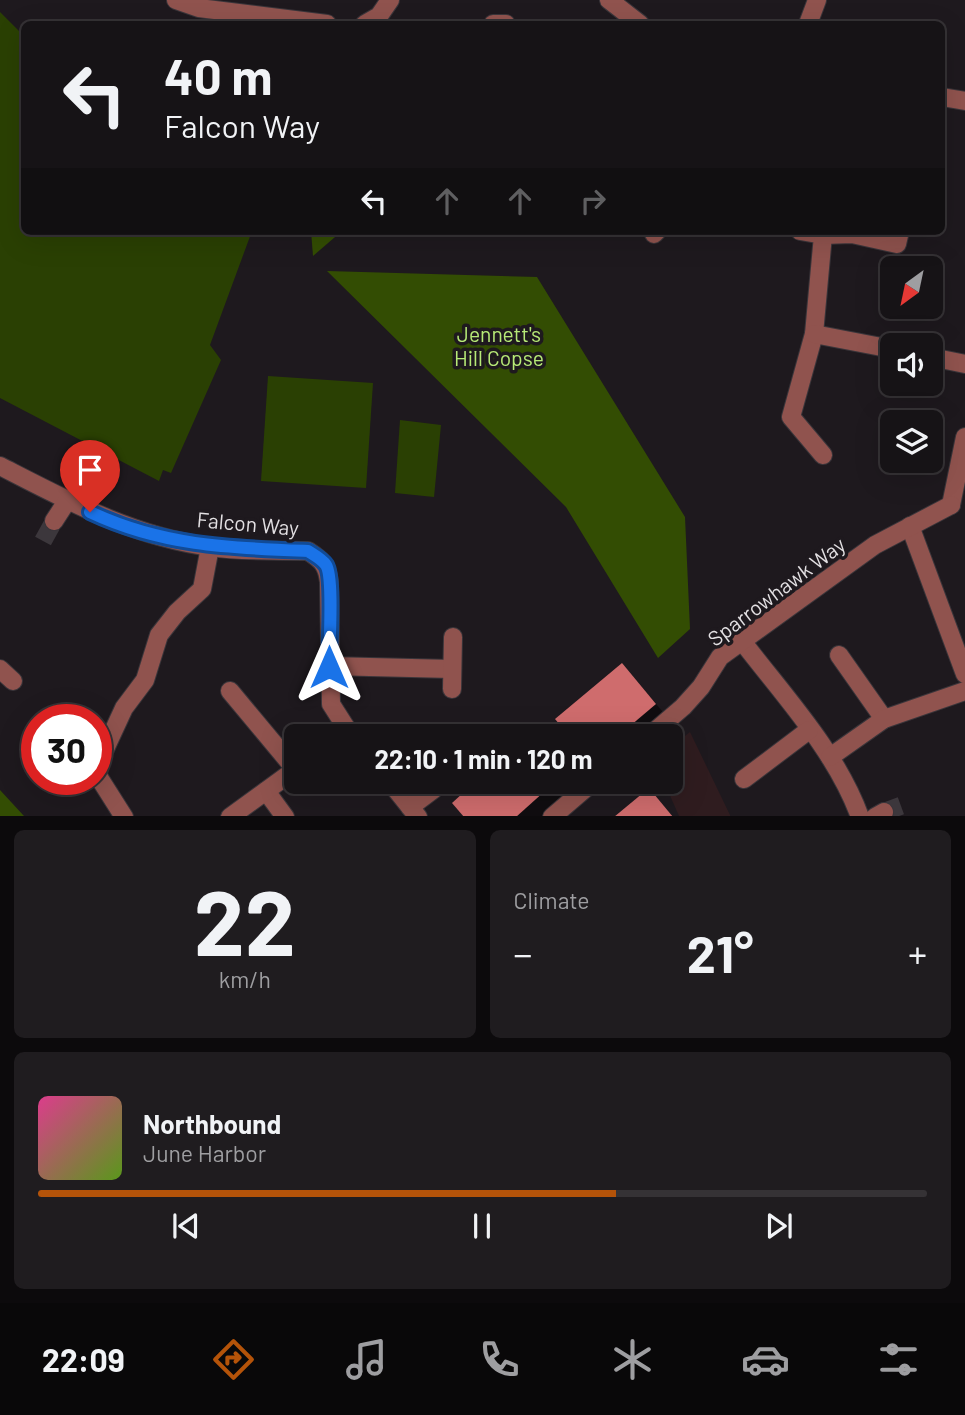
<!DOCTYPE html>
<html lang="en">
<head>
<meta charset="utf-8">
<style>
  body { margin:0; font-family:Barlow,sans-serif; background:#1f1c1f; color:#f1f3f6; height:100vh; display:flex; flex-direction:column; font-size:26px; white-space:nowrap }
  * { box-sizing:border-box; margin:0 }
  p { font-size:23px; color:#9e9ea1 }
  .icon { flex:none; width:38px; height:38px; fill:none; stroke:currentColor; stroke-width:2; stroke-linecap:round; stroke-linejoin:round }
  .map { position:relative; height:816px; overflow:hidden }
  .details { display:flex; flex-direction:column; gap:14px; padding:14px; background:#0c0a0c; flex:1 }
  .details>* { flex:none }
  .top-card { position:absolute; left:21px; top:21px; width:924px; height:214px; border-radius:10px; box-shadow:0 7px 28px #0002,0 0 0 2px #353235; background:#161316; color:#f1f3f6; overflow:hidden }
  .needle { width:46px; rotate:213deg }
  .tools { position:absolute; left:880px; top:256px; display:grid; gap:14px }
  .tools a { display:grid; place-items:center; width:63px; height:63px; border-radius:10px; background:#161316; box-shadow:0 7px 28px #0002,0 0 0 2px #353235; font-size:35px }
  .speed { position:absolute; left:21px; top:704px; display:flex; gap:14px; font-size:35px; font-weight:700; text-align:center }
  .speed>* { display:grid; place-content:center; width:91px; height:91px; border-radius:50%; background:#161316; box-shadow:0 7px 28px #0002,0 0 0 2px #353235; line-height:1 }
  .speed .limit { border:10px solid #d22; background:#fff; color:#111 }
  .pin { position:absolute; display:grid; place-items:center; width:60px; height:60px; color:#fff; margin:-72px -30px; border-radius:50% 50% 50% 0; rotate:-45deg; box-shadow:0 0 7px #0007 }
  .pin .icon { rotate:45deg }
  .me { position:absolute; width:77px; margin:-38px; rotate:0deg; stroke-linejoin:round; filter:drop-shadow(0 0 5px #0008) }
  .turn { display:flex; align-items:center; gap:24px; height:147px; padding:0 28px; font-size:32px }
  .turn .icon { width:91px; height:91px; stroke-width:2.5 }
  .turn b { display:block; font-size:49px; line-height:60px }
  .lanes { display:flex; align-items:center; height:66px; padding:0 28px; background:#0003; justify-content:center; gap:35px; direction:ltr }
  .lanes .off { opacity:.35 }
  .big { font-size:52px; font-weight:700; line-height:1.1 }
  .details .widget { flex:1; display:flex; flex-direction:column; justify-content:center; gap:10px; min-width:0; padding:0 24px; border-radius:10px; background:#1f1c1f }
  .details .dial { align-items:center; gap:0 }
  .dial b { font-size:91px; line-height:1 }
  .song { display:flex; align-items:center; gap:21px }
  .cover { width:84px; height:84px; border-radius:10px; background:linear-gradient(135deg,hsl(330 70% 55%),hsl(90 70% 35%)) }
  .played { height:7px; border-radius:4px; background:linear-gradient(90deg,#b45309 65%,#353235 65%) }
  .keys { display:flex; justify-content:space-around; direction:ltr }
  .heat { display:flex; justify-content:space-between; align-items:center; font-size:38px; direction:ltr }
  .details .tiles { flex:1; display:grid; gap:14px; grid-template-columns:1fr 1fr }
  .widget:last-child { grid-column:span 2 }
  .trip { position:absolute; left:284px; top:724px; width:399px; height:70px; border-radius:10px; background:#161316; box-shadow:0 7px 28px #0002,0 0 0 2px #353235; font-weight:700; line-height:70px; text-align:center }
  .dock { display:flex; height:112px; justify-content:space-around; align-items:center; background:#090809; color:#9e9ea1 }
  .dock .icon { width:49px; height:49px }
  .dock .current { color:#b45309 }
  .dock b { font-size:32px; color:#f1f3f6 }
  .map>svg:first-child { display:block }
  .education { fill:#2f1c1f }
  .green { fill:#2a4003 }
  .forest { fill:#334d03 }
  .shadow { fill:#0007 }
  .building { fill:#cf6c6d }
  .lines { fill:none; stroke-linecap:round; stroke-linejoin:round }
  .minor-tunnel { stroke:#3c373c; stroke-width:18; stroke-dasharray:18 9; stroke-linecap:butt }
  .minor-casing { stroke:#3a353a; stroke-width:20 }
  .minor { stroke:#90534e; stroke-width:18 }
  .route-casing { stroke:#114b97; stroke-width:18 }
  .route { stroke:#1a73e8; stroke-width:12 }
  .labels { text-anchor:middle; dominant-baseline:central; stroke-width:7; stroke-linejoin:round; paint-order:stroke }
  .park-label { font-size:21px; fill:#b7ea77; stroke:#1e191e }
  .street-label { font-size:21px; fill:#e3e0e3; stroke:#1e191e }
</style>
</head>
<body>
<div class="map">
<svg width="965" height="817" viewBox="0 0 965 817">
  <rect width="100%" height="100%" fill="#1e191e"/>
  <!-- education -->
  <path class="education" d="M690,732l40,83v1h-51l-15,-34h6v-34z"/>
  <!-- green -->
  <g class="green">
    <path d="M0,12l24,24v195h228l-42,114 11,15 -50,113 -8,-3 -4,11 -159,-83z"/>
    <path d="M268,376l105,7 -7,105 -105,-7z"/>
    <path d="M400,420l41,5 -7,72 -39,-4z"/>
  </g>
  <!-- forest -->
  <g class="forest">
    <path d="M311,231h31l-29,25z"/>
    <path d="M327,271l210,6 148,240 5,112 -32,29 -92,-151z"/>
    <path d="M0,790l24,26h-24z"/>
  </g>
  <!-- shadow -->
  <g class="shadow">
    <path d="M634,678l34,40 -22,19h-74z"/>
    <path d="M536,731l5,6h-12z"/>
    <path d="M478,782h104l-38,35h-78z"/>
  </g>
  <!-- building -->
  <g class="building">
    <path d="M622,663l34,41 -39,33h-47l-15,-18z"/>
    <path d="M475,782h80l-39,35h-52l-12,-14z"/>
    <path d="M649,788l24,29h-59z"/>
  </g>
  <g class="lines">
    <!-- minor-tunnel -->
    <g class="minor-tunnel">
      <path d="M43,541l11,-20"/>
      <path d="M884,812l19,-7"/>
    </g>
    <!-- minor casing -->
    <g class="minor-casing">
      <g id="minor">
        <path d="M176,0l23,8 128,16"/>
        <path d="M609,0l31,24"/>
        <path d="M365,24l14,-8 11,-16"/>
        <path d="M493,24h13"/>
        <path d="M808,24l9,-24"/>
        <path d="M942,97l23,4"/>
        <path d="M800,231l23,4 -9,99 -23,83 32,38"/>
        <path d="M654,234l3,-3"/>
        <path d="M823,235l29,-1 45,10 3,-13"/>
        <path d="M814,334l78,15"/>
        <path d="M931,357l34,7"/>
        <path d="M0,466c68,35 134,71 211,81 31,5 65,3 97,4 14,9 19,14 21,31l2,122 21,33"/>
        <path d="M951,505l14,-68"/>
        <path d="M54,521l13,-20"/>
        <path d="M910,526l55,148"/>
        <path d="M742,641c42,55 94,110 118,176"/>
        <path d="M839,655l45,64"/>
        <path d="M329,666l123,3"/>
        <path d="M0,669l13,12"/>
        <path d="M452,689l1,-52"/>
        <path d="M230,691l65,78"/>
        <path d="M648,737l35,-30 18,-20 19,-30 155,-112 76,-40"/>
        <path d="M830,757l54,-38 81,-28"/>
        <path d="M744,779l65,-49"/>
        <path d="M390,782l28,35"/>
        <path d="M266,791l19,26"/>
        <path d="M410,807l24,-18"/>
        <path d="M124,817l-26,-41 1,-14 25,-54 21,-28 14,-45 18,-23 25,-23 8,-42"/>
        <path d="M230,817l66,-48"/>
        <path d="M552,817l41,-35"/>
        <path d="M875,817l9,-5"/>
      </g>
    </g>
    <!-- minor -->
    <use href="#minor" class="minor"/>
  </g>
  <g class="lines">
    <!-- route casing -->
    <g class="route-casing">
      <path id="route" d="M90,512c72,34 140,36 218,39 6,4 14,8 18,14 8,12 3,83 3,102"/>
    </g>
    <!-- route -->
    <use href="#route" class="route"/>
  </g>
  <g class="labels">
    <!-- park labels -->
    <g class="park-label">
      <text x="499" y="333">Jennett's<tspan x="499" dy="24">Hill Copse</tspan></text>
    </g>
    <!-- street labels -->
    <g class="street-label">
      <text transform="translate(248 523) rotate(5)">Falcon Way</text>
      <text transform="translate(776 591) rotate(-37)">Sparrowhawk Way</text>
    </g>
  </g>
</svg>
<div class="tools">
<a><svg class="needle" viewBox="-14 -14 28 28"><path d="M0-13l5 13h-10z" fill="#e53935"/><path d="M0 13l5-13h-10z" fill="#9e9ea1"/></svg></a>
<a><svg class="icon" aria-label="sound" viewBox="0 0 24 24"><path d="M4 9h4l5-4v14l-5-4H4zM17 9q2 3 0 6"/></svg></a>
<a><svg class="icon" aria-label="layers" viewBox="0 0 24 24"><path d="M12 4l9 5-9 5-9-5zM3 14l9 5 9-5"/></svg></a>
</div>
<div class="speed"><div class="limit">30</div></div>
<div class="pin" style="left:90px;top:512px;background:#d93025"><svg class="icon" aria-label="arrive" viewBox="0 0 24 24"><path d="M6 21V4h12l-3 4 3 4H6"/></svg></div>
<svg class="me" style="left:329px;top:667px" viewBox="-20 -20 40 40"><path d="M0-17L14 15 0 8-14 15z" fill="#1a73e8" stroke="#fff" stroke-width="4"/></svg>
<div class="trip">22:10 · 1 min · 120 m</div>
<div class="top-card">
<div class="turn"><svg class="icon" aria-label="left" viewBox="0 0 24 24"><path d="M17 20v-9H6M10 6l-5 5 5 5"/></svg><div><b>40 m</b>Falcon Way</div></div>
<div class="lanes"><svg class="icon" aria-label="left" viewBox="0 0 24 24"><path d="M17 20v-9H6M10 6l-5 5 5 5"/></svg><svg class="icon off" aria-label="ahead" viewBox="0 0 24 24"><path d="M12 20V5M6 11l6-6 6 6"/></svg><svg class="icon off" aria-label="ahead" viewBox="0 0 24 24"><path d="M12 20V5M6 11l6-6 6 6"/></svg><svg class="icon off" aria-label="right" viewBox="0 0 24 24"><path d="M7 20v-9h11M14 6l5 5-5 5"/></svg></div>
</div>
</div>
<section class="details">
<div class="tiles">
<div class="widget dial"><b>22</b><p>km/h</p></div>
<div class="widget"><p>Climate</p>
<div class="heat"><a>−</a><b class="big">21°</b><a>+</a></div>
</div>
<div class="widget">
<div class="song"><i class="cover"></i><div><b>Northbound</b><p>June Harbor</p></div></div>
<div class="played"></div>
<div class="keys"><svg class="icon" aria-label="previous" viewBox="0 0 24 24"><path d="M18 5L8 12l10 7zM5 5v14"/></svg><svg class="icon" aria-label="pause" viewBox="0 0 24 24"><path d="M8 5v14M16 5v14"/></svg><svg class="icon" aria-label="next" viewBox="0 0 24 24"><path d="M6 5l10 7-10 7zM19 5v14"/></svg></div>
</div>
</div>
</section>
<nav class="dock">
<b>22:09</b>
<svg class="icon current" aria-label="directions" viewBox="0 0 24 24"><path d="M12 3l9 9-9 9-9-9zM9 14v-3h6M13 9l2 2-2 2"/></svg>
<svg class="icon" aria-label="music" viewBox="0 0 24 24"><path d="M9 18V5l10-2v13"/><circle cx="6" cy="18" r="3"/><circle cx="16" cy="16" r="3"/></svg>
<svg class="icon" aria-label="phone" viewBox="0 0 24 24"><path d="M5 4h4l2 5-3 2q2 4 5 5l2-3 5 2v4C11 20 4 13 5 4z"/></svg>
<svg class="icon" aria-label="climate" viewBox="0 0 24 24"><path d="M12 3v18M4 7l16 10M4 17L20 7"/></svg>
<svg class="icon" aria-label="car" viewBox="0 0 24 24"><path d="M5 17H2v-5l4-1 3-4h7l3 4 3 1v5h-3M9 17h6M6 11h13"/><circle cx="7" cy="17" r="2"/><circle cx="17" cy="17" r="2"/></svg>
<svg class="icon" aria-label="filters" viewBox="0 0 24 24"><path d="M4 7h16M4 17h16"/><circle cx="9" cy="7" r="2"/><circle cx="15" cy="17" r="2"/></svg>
</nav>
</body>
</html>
